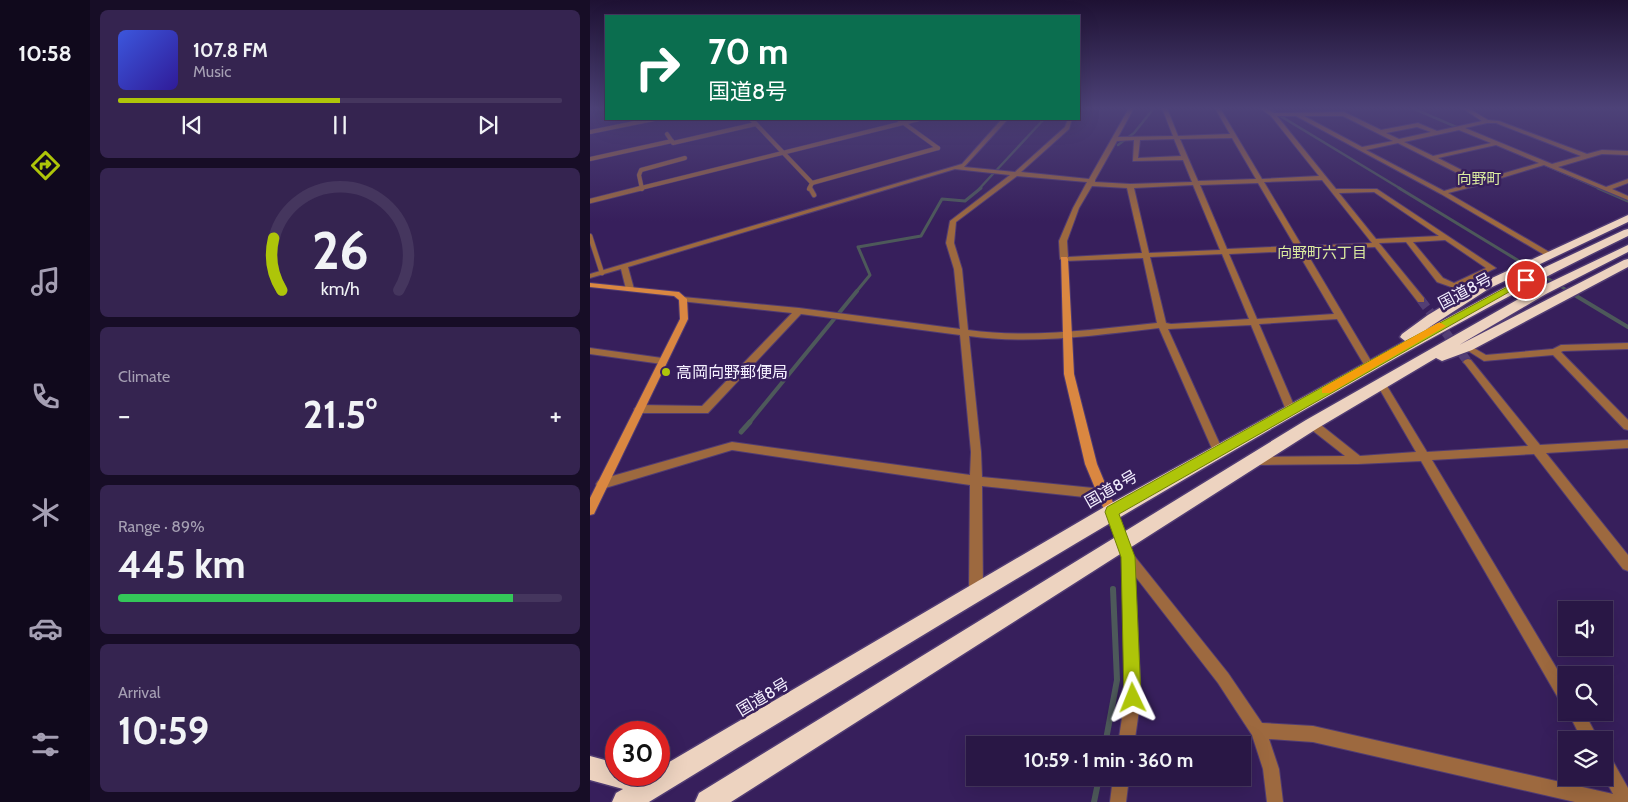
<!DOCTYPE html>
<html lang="en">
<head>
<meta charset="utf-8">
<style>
  body { margin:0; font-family:Cabin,"Noto Sans JP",sans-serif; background:#352450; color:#f1f3f6; height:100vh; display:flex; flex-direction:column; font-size:19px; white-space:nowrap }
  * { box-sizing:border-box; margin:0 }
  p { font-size:16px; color:#a59fb3 }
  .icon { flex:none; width:28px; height:28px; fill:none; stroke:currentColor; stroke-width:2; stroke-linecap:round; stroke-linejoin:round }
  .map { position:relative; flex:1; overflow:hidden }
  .drawer { display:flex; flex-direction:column; gap:10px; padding:10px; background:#170d26; width:500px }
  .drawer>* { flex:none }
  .guide { position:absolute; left:15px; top:15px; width:475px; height:105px; border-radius:0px; box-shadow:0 5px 20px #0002,0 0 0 1px #45365e; background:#0b6e4f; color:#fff; overflow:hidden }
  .controls { position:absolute; left:968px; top:601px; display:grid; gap:10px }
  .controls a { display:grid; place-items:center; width:55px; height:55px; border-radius:0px; background:#291745; box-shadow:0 5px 20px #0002,0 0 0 1px #45365e; font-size:25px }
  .speed { position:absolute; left:15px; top:721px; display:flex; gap:10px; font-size:25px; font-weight:700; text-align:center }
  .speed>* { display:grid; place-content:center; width:65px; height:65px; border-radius:50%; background:#291745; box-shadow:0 5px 20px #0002,0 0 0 1px #45365e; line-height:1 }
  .speed .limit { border:8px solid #d22; background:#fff; color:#111 }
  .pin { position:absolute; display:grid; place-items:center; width:42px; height:42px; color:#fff; margin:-21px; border:2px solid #fff; border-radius:50%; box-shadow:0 1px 5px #0007 }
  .me { position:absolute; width:55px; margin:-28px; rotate:358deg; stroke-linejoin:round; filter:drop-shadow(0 0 4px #0008) }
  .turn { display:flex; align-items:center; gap:18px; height:105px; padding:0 20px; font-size:22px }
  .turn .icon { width:65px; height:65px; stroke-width:2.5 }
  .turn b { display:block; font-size:35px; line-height:42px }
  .big { font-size:38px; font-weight:700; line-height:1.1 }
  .drawer .widget { flex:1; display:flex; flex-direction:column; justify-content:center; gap:8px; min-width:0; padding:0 18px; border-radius:8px; background:#352450 }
  .drawer .dial { align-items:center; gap:0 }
  .dial svg { height:130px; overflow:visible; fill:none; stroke:#45365e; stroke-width:7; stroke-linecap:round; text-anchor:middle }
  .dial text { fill:#f1f3f6; stroke:none }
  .song { display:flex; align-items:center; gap:15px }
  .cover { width:60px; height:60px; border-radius:8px; background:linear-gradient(135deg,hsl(230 70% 55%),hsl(250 70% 35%)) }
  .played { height:5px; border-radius:2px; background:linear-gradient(90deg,#aec509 50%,#45365e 50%) }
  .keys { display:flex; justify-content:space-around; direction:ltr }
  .heat { display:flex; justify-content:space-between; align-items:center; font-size:28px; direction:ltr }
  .charge { height:8px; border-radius:4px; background:linear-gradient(90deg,#34c759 89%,#45365e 0) }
  .trip { position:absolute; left:376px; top:736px; width:285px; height:50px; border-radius:0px; background:#291745; box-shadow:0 5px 20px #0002,0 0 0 1px #45365e; font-weight:700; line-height:50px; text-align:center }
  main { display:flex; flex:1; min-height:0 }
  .tabs { display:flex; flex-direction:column; width:90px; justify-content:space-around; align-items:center; background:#10091c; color:#a59fb3 }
  .tabs .icon { width:35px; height:35px }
  .tabs .current { color:#aec509 }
  .tabs b { font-size:22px; color:#f1f3f6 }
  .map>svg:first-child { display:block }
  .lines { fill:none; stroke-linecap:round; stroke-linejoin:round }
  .stream-far4 { stroke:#4d595a; stroke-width:2.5 }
  .stream-far3 { stroke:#4d595a; stroke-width:3 }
  .stream-far2 { stroke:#4d595a; stroke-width:4 }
  .stream-far1 { stroke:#4d595a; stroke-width:5 }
  .stream { stroke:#4d595a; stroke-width:6 }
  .street-tunnel { stroke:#533e74; stroke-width:9; stroke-dasharray:9 4.5; stroke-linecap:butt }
  .lane-far1-casing { stroke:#513c73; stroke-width:5 }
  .lane-casing { stroke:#513c73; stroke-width:6 }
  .street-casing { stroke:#513c73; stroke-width:2 }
  .secondary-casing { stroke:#513c73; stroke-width:2 }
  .highway-casing { stroke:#513c73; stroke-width:3 }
  .lane-far1 { stroke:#9d693f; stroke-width:4 }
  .lane { stroke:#9d693f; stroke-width:4.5 }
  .street { fill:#9d693f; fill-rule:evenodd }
  .secondary { fill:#da8741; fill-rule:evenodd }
  .highway { fill:#edd3c0; fill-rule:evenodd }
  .route { fill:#aec509; stroke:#718006 }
  .slow { fill:#f59e0b }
  .poi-dot { fill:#aec509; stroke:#371f5c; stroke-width:2 }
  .labels { text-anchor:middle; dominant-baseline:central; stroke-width:5; stroke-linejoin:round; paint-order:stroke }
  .far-neighbourhood-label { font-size:15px; fill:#dbeb9f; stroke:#371f5c }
  .street-label { font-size:16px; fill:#f4f0ff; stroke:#371f5c }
  .poi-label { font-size:16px; fill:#f4f0ff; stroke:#371f5c; text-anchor:start }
</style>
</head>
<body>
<main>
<nav class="tabs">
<b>10:58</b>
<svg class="icon current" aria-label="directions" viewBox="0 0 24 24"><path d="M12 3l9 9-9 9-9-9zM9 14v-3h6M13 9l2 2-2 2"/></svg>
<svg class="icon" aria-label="music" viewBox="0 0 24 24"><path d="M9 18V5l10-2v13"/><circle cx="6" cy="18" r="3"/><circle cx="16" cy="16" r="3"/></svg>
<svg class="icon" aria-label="phone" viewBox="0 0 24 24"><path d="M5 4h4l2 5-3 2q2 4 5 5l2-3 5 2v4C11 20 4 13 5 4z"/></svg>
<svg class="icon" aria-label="climate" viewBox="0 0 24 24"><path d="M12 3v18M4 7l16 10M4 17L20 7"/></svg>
<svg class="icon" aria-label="car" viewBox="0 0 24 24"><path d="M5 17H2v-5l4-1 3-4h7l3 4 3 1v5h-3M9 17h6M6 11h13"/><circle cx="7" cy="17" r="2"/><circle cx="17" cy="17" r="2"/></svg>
<svg class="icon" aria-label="filters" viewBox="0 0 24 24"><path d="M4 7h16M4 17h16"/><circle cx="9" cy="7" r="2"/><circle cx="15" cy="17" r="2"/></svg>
</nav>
<section class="drawer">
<div class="widget">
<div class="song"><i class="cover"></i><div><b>107.8 FM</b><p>Music</p></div></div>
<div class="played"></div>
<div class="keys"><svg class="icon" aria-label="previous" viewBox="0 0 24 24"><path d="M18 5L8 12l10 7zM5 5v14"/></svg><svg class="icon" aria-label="pause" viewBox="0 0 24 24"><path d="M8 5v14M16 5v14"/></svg><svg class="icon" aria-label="next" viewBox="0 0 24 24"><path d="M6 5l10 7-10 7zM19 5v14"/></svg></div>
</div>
<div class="widget dial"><svg viewBox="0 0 100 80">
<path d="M14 69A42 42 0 1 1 86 69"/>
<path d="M14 69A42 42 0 0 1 9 37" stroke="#aec509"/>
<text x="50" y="56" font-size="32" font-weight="700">26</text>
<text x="50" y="72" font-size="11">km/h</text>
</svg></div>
<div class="widget"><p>Climate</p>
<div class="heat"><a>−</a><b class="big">21.5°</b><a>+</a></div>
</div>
<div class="widget"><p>Range · 89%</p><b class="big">445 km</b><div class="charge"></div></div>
<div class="widget"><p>Arrival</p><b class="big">10:59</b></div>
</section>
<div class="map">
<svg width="1038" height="802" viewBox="0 0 1038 802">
  <rect width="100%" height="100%" fill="#371f5c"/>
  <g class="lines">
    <!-- stream-far4 -->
    <g class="stream-far4">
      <path d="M677,108l134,81"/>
      <path d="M822,108l189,81"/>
      <path d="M528,145l16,-12 20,-25"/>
      <path d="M389,189l65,-70"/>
    </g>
    <!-- stream-far3 -->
    <g class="stream-far3">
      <path d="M809,188l171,104"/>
      <path d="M1008,188l30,13"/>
      <path d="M266,292l14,-17 -12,-28 63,-11 21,-37 23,2 16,-13"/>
    </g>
    <!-- stream-far2 -->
    <g class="stream-far2">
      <path d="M978,291l60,36"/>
      <path d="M159,423l108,-132"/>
    </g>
    <!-- stream-far1 -->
    <path class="stream-far1" d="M151,432l9,-10"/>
    <!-- stream -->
    <g class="stream">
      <path d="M515,745l12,-65 -4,-91"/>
      <path d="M504,802l5,-24"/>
    </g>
    <!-- street-tunnel -->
    <path class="street-tunnel" d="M831,300l47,62"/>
    <!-- lane-far1 casing -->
    <g class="lane-far1-casing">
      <g id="lane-far1">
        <path d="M308,119l40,29"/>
        <path d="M166,124l56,59 -3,6"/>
        <path d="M0,132l64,-13"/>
        <path d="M77,134l6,9 83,-19 -5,-5"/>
        <path d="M0,159l82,-18"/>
        <path d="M222,183l126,-35"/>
        <path d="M47,189l282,-70"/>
        <path d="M52,189l-3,-14 2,-5 44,-12"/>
      </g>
    </g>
    <!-- lane casing -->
    <g class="lane-casing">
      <g id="lane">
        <path d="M220,188l4,7"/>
        <path d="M0,201l52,-13"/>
        <path d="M0,236l12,37"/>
      </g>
    </g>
    <!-- street casing -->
    <g class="street-casing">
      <g id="street">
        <path d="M539,108h5l-16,29 55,-1 -11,-28h5l11,28 52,-2 -15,-26h5l42,71 57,-3 -48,-60 -11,-8h6l8,5 70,-1 37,18 37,-7 19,8 45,-10 -20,-13h6l20,12 11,1 88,33 15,-4 26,1v4l-26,-1 -44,13 48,20 22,-8v4l-16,6 16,7v4l-84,-35 -59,18 -1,1 -36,9 103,60v4h-3l-107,-63 -145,-78h-19l59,73h41l119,79 -42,20 -17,-6 -31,-40 -27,1 45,55v4h-6l-43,-55 -70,3 69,116 -2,2h-6l-29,-49 -78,5 37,86 -5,4 -5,-4 -35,-85 -83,4 55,122 -1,3h-8l-1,-3 -54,-123c-63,7 -127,17 -190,8l12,116 1,25 121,12 4,2 2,3 -2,3 -4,2 -121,-13 1,107 -2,4 -5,2 -5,-2 -2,-4 1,-108 -238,-35 -130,39 -4,-2 -2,-3 2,-3 4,-2 130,-37 238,33 1,-23 -11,-117 -159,-21 -93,99h-69l-5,-4 5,-4 63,1 90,-93 -112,-12v-4h3l116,11 161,21 -6,-60 -8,-26 4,-22 60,-46 -55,-6 -327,98 6,22 -4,2 -4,-2 -5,-20 -31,9v-4l372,-110 40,-45h6l-44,48 51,5 50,-45 3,-8h4l-3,10 -48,43 68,7zM714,116h39l50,25 -31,6zM897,123h9l85,33 -29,8 -87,-36zM827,127l14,5 -32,7 -13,-6zM869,130l32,13 -58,13 -29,-14zM642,138l24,41 -58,2 -18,-42zM584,139l7,17 -43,2 2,-18zM544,140l-1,21 50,-1 9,22 -62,2 -35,-2v-2l22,-39zM808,143l77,39 -31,9 -78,-41zM906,145l43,18 -58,17 -43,-22zM427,176l70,6 -14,26 -14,33 1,18 4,2 79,-3 14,65c-62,6 -126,16 -189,7l-6,-61 -8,-26 2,-21zM732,180l50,63 -70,3 -38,-64zM668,183l37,63 -68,3 -27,-64zM603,185l27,65 -71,3 -15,-65zM502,186l35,2 15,65 -74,4 -1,-16 12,-33zM784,192l65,44 -63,3 -37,-46zM855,240l41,28 -32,15 -11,-5 -30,-36zM707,251l37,63 -77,5 -28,-65zM632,254l27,65 -78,5 -5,-1 -16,-66z"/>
        <path d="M1038,343v6l-65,2 -2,1 67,68v10l-4,-1 -71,-74 -69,6 -22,-14 5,-3 19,11 67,-6 8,-4z"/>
        <path d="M0,348l72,10 5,3 -5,3 -72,-10z"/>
        <path d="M878,359l3,1 69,85 88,-5v8l-82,5 82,102v16l-5,-2 -89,-115 -102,6 134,224v22l-5,-3 -140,-242 -63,3 -104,1 -4,-1 -2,-3 2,-3 4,-1 91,-1 -37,-29 -1,-3 1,-3h8l44,35 56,-4 -40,-69 5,-3 3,1 43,71 101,-6 -63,-82 -2,-2 2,-2z"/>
        <path d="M538,551l4,2 96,120 34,50 51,3 300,68 -9,-17v-23l6,2 18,32v14h-53l-262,-60 -44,-3 10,30 4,33h-16l-4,-33 -11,-34 -34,-52 -83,-107 6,121 -7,48h-16l7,-48 -3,-140 2,-4z"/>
        <path d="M978,712h16l15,28h-17z"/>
        <path d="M523,778h16l-3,24h-16z"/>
      </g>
    </g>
    <!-- secondary casing -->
    <g class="secondary-casing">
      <g id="secondary">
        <path d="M471,257h6l1,2 6,115 23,90 32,77 -2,4 -4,2 -4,-2 -2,-4 -32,-77 -21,-90z"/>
        <path d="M0,283l89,9 8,7 1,20 -94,195 -4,1v-17l90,-179 -1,-19 -5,-4 -84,-9z"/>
      </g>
    </g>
    <!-- highway casing -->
    <g class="highway-casing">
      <g id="highway">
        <path d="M1038,215v7l-138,66 -65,42 97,-52 102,-48 4,-1v7c-120,58 -235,123 -350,189 -212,122 -421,250 -629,377h-37l4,-9 7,-4 -33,-9v-24l26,7v12h43v-7l447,-262 299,-165 -5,-4 2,-3 26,-19 53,-32z"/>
        <path d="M1038,245v7l-82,42 -87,51 165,-85 4,-1v8l-156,83 -30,11 -6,-3 -118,70 -587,374h-36l4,-9 607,-373 232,-132z"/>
      </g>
    </g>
    <!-- lane-far1 -->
    <use href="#lane-far1" class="lane-far1"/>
    <!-- lane -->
    <use href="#lane" class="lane"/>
    <!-- street -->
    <use href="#street" class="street"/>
    <!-- secondary -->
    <use href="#secondary" class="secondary"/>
    <!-- highway -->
    <use href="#highway" class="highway"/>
  </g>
  <!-- sky -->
  <linearGradient id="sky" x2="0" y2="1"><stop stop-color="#1e1133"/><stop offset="0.49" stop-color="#4d4278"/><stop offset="1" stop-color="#4d4278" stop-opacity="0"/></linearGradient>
  <rect width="1038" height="221" fill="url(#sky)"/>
  <!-- route -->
  <path class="route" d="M932,279l8,1 -411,234 16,43 6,141 -2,6 -6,2 -6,-2 -3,-6 -3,-141 -16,-45 2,-5 284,-158z"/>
  <!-- slow -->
  <path class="slow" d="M848,323h3l5,3 -116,67h-8v-5z"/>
  <!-- markers -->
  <circle class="poi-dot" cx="76" cy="372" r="5"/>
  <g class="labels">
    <!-- far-neighbourhood labels -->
    <g class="far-neighbourhood-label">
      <text x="889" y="179">向野町</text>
      <text x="732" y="253">向野町六丁目</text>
    </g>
    <!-- street labels -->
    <g class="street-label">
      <text transform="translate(875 291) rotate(-28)">国道8号</text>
      <text transform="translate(521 489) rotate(-30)">国道8号</text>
      <text transform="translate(173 697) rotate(-31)">国道8号</text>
    </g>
    <!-- poi labels -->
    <g class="poi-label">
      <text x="86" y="372">高岡向野郵便局</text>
    </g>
  </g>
</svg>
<div class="controls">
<a><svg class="icon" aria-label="sound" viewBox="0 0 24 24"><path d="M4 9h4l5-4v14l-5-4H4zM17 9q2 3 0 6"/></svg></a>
<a><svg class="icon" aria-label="search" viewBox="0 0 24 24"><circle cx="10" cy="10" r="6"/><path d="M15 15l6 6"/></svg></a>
<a><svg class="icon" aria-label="layers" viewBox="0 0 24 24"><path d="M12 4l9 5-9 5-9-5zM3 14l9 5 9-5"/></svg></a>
</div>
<div class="speed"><div class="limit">30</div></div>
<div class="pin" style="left:936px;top:280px;background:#d93025"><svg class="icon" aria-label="arrive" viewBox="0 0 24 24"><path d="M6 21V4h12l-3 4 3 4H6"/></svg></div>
<svg class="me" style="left:543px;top:698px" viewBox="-20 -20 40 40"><path d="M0-17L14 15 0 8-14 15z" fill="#aec509" stroke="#fff" stroke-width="4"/></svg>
<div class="trip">10:59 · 1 min · 360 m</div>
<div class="guide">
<div class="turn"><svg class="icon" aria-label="right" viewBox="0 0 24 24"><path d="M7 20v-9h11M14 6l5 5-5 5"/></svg><div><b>70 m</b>国道8号</div></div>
</div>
</div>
</main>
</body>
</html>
